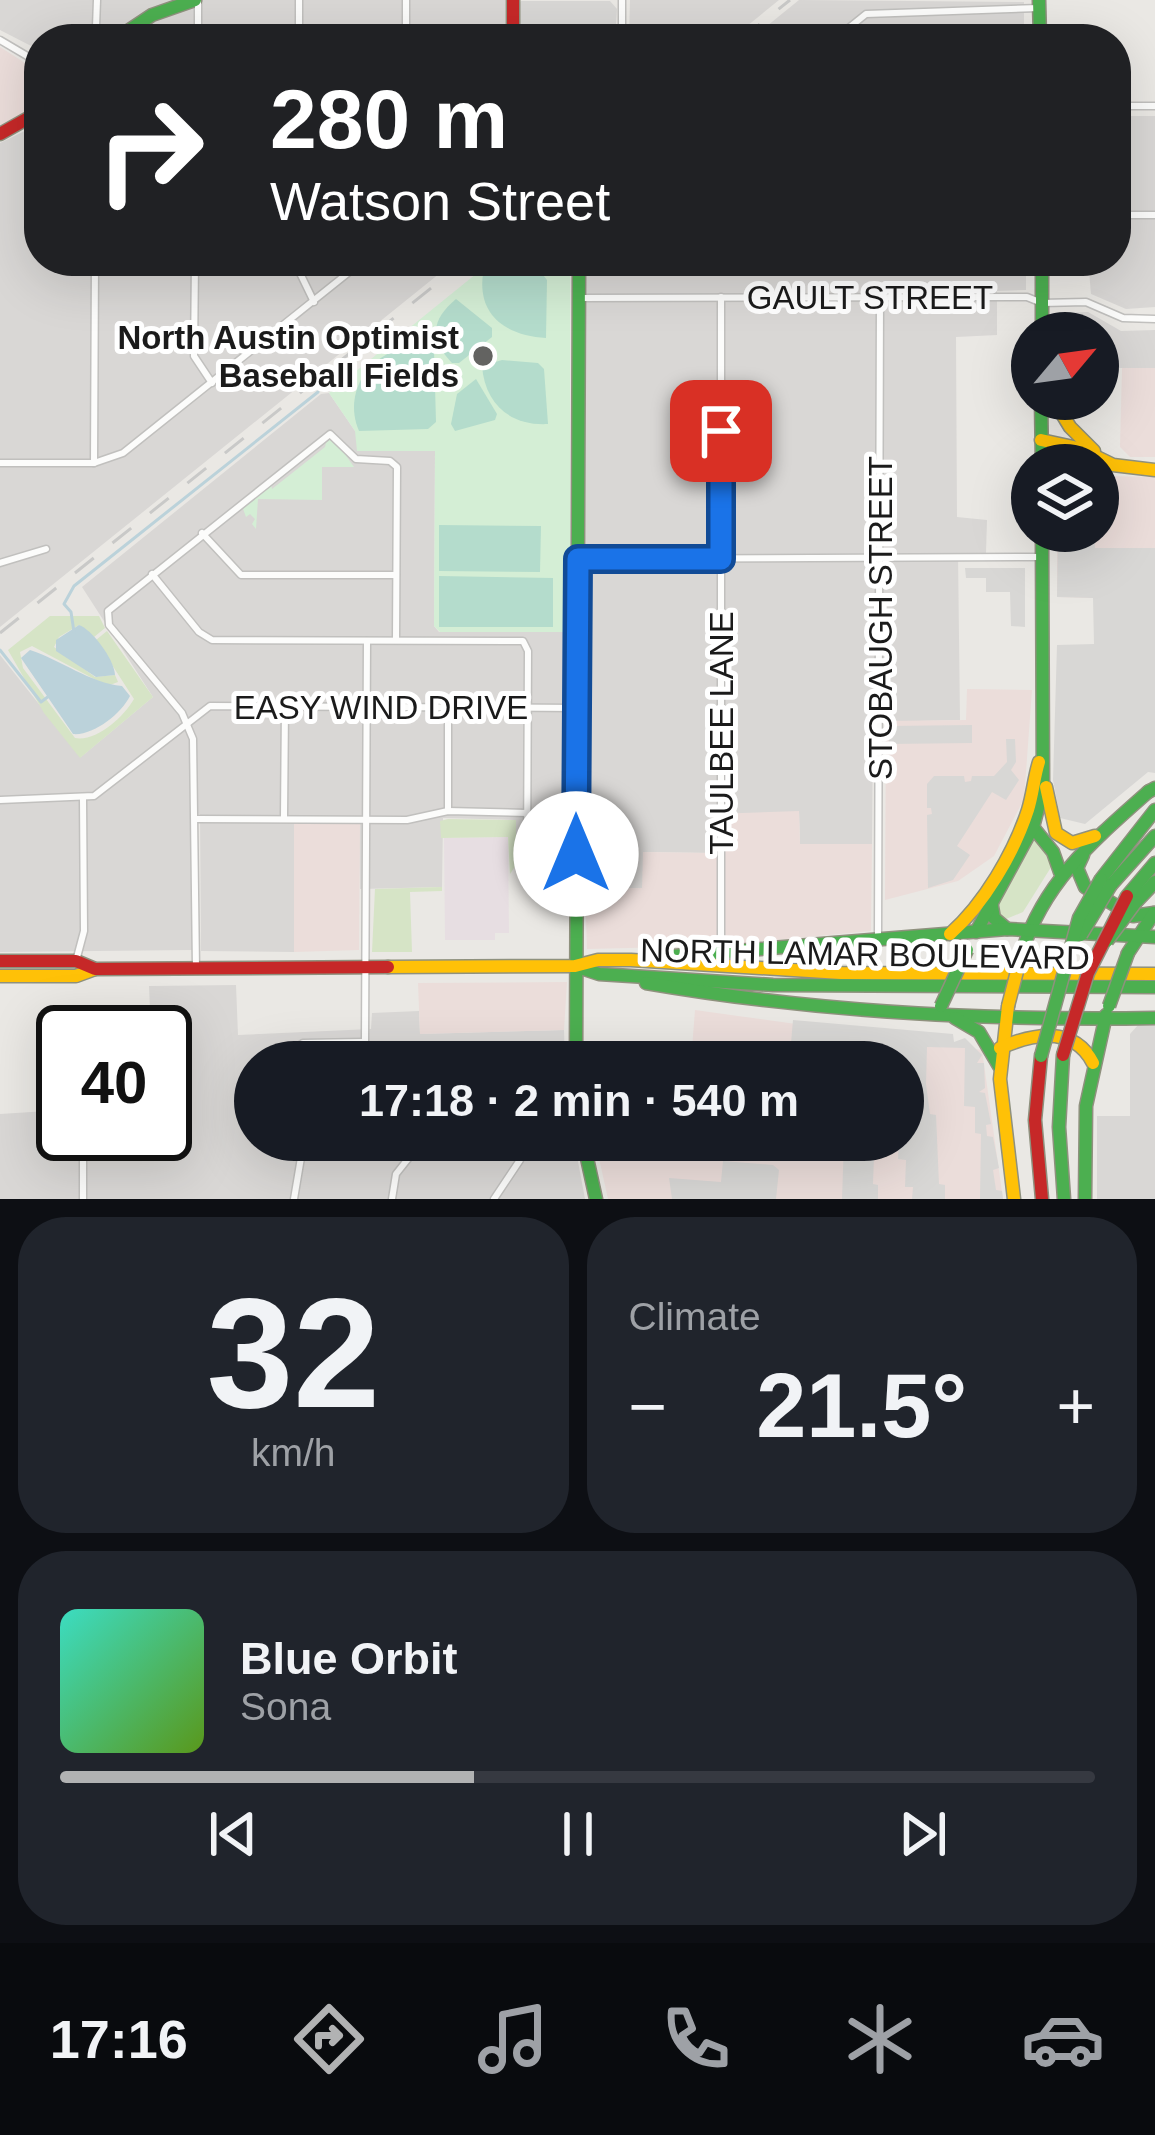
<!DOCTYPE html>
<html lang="en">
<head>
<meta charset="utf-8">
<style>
  body { margin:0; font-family:Helvetica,sans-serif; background:#20242c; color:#f1f3f6; height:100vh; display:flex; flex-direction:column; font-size:45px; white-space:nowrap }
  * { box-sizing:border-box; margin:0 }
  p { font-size:39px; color:#9ea1a6 }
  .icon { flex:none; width:66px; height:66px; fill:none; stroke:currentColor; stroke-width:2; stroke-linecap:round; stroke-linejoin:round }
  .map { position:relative; height:1199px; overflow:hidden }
  .sheet { display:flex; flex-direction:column; gap:18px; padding:18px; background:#0d0f14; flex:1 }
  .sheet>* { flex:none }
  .banner { position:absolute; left:24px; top:24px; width:1107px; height:252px; border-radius:48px; box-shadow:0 12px 48px #0002; background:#202124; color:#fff; overflow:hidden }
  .needle { width:78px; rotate:61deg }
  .tools { position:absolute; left:1011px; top:312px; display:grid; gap:24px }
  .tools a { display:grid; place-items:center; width:108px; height:108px; border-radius:50%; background:#171b24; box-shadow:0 12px 48px #0002; font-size:60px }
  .speed { position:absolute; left:36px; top:1005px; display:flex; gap:24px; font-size:60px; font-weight:700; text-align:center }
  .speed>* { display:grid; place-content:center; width:156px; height:156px; border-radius:50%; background:#171b24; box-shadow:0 12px 48px #0002; line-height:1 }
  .speed .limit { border:6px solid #111; border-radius:18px; background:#fff; color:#111 }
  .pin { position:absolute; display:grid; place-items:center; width:102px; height:102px; color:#fff; margin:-51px; border-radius:24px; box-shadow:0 6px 18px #0006 }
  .me { position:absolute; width:132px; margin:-66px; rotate:0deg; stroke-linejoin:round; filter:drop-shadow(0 0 9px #0008) }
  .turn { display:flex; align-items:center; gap:42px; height:252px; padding:0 48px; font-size:54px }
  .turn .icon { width:156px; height:156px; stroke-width:2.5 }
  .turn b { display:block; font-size:84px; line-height:102px }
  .big { font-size:90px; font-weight:800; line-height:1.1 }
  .sheet .tile { flex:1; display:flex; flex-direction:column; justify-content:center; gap:18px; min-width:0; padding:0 42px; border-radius:48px; background:#20242c }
  .sheet .dial { align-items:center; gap:0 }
  .dial b { font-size:156px; line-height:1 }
  .song { display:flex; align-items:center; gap:36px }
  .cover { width:144px; height:144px; border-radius:18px; background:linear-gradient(135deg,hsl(170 70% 55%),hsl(90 70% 35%)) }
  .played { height:12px; border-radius:6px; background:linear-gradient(90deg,#b1b2b3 40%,#363941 40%) }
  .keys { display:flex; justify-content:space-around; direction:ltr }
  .heat { display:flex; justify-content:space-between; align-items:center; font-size:66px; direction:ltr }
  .sheet .tiles { flex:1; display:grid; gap:18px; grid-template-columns:1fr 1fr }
  .tile:last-child { grid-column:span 2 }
  .trip { position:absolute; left:234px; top:1041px; width:690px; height:120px; border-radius:60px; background:#171b24; box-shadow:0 12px 48px #0002; font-weight:800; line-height:120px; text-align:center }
  .tabs { display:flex; height:192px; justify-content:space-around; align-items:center; background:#090b0e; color:#9ea1a6 }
  .tabs .icon { width:84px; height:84px }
  .tabs .current { color:#b1b2b3 }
  .tabs b { font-size:54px; color:#f1f3f6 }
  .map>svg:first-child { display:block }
  .residential { fill:#d9d7d5 }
  .commercial { fill:#ebddda }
  .industrial { fill:#e7dee2 }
  .religious { fill:#d8d7d5 }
  .grass { fill:#d6e4c6 }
  .park { fill:#d4eed5 }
  .pitch { fill:#b4dccc }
  .water { fill:#bbd2da }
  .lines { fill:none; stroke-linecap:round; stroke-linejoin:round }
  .stream { stroke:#bbd2da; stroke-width:3 }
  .street-casing { stroke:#c1c0be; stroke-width:9 }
  .fast-casing { stroke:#8f917e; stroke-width:15 }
  .slow-casing { stroke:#8f917e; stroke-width:15 }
  .jam-casing { stroke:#8f917e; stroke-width:15 }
  .street { stroke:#fcfcfb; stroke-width:6 }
  .fast { stroke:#4caf50; stroke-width:12 }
  .slow { stroke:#ffc107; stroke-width:12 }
  .jam { stroke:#c62828; stroke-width:12 }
  .rail { stroke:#c9c9c8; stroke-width:3; stroke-dasharray:24 24; stroke-linecap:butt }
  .fast-bridge-casing { stroke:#8f917e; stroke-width:15; stroke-linecap:butt }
  .slow-bridge-casing { stroke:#8f917e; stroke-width:15; stroke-linecap:butt }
  .jam-bridge-casing { stroke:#8f917e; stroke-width:15; stroke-linecap:butt }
  .fast-bridge { stroke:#4caf50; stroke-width:12 }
  .slow-bridge { stroke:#ffc107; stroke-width:12 }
  .jam-bridge { stroke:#c62828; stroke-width:12 }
  .route-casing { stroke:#114b97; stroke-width:30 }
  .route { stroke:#1a73e8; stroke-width:21 }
  .poi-dot { fill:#636361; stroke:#fff; stroke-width:4.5 }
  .labels { text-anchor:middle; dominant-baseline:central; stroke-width:10; stroke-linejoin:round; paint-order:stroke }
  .street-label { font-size:33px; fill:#1b1b1b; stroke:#fff }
  .poi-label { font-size:33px; font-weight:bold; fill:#1b1b1b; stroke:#fff; text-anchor:end }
</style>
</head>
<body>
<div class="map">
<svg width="1155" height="1199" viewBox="0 0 1155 1199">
  <rect width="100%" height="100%" fill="#eae8e4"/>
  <!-- residential -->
  <g class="residential">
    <path d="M0,0h505v39h-466v11l-39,-20z"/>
    <path d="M630,0h149l-48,39h-102z"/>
    <path d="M799,0l225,2v37h-273z"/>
    <path d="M1116,116h39v191l-29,2 -35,-15 -2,-23 -14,-10h41z"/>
    <path d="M39,124v137h416l-455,366v-484z"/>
    <path d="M586,261h440v29l-29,1v44l-41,2 1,180 30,3 -1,33 -28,1 2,166 -87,2 -1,122h-72l-1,-32 -86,3 -1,38 -69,-1v36l-58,1z"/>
    <path d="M1088,312l33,19 34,-1v38h-57v-35h-43v-20z"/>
    <path d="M329,393l26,38 80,20 -1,175 5,6h129l1,238 -54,2v-52l-72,-2 -1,69 -82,2 -1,-66h-65v129l-93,-1 -1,-137 -10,-1 2,137 -192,2v-297l81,102 72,-60 -71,-110 239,-193z"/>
    <path d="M236,985l2,50 133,-6 1,-16 47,-2 1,23 144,-4 1,32h-310v78h319l11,59h-585v-85l63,-4v24h102v-102h-14l-2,-46z"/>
    <path d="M1139,1024h16v175h-58v-83h33v-82z"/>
  </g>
  <!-- commercial -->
  <g class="commercial">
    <path d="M0,47l39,25v33l-39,22z"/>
    <path d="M1122,368h33v89h-25l-10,-10z"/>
    <path d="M1098,472l10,4 47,1v177l-61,1v-57l-37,-1v-66h41z"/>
    <path d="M967,689l65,1 -8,109 -30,57 -36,25 -73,19 1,-179 80,-1z"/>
    <path d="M799,811l1,33h72l-1,87 -161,15 -123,3 -2,-60 57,-1 1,-36 69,1 1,-39z"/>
    <path d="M294,822l66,1 -1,127 -65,2z"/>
    <path d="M567,982l-3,48 -144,4 -2,-51z"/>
    <path d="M695,1010l287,40 21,149h-395l-13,-59h308v-78h-212z"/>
  </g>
  <!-- industrial -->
  <path class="industrial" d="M508,837l1,96h-14v7h-50l-1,-102z"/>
  <!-- religious -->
  <g class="religious">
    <path d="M521,1h89l7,8 -2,30h-98v-34z"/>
    <path d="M1058,531h36l1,17h60v225l-7,-1 -63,52 -25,-6 -7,-38 4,-135 37,-1 -1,-46 -36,-1z"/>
    <path d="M965,568h60v59l-14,-1 -1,-34h-24v-14h-20z"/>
    <path d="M972,725v18l-83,1v-18z"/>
    <path d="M1006,739h9l1,23 -5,8 8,10 -13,20 -14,-8 -35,54 13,9 -17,25 -25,8 -1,-73 5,-1 -1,-6h-4v-24l7,-8h30l1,6 6,-1 1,-5h22l13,-14z"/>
    <path d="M793,1020l160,14 1,8 11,-4 17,17 -5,8h7l1,25 -6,4 6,1 6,31 -5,1 1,11 6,1 6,31 -6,2 3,20 6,1 1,8h-23l1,-65 -6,-1v-26l-11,-1 1,-58 -38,-1 -1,37 4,30 6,1 3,69 6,1v14h-33l1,-12h-8l1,-27 -8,-1 1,-19h4l2,-82 -28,-1v-8l-57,2v-6l-29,-2z"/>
    <path d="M844,1140h24v16h6l-1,28 5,1v14h-36z"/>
    <path d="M723,1161l50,4 6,5 -3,29h-104l-3,-21 52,4z"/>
  </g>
  <!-- grass -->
  <g class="grass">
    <path d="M50,616h49l6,12 -11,9 -15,-12 -20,12 -5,10 41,30 20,-2 3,7 -8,3 -12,-4 -66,-35 -12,6 3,16 52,70c21,4 48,-20 59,-39l-38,-59 11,-9 46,66 -73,61 -36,-45 -36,-63z"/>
    <path d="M448,819l68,1v45l-6,9 -2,-37 -67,1 -1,-17z"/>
    <path d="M1035,836l15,16 3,12 -30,48 -17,7 -10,-8 -1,-7z"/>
    <path d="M442,887v4l-32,1 2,60h-40l3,-63z"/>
  </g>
  <!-- park -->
  <g class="park">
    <path d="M492,261h78v371h-130l-6,-6 1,-175h-78l-2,-20 -26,-38z"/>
    <path d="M327,439l8,1 19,27h-32v33l-64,-1 -2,30 -4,-5 3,-5 -5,-5 -4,3 -4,-11 29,-22 1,5 53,-42z"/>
  </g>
  <!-- pitch -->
  <g class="pitch">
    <path d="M540,271l7,9 -1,58c-39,-2 -69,-22 -63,-64z"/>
    <path d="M456,299l36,29v9l-33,26h-7c-23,-24 -21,-43 4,-64z"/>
    <path d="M418,346l16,4 2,72 -8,7 -69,2c-18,-42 15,-84 59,-85z"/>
    <path d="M502,360l36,3 6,6 4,55c-38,2 -63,-20 -66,-58z"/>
    <path d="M476,379l21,35 -2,6 -40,11 -4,-7 6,-30z"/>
    <path d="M439,525l102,1 -1,46 -101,-1z"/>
    <path d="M439,576l114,2v49h-114z"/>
  </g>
  <!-- water -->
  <g class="water">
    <path d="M79,625c12,4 35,33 36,50l-19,2 -40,-26v-11z"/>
    <path d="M30,650c31,10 60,33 92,36l8,10c-9,18 -37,40 -57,38l-52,-76z"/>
  </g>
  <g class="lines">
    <!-- stream -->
    <g class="stream">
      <path d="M74,632l-3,-20 -7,-8 10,-18 244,-194"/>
      <path d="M0,650l41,52 8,-6"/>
    </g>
    <!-- street casing -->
    <g class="street-casing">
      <g id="street">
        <path d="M97,0l-1,27 7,12"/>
        <path d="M198,39v-38"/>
        <path d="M299,39v-39"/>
        <path d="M406,39v-39"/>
        <path d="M622,39v-39"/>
        <path d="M835,39l31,-25 172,-6"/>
        <path d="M0,40l39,23"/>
        <path d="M1116,106h39"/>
        <path d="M1116,215h39"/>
        <path d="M195,261l-1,95 18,27"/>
        <path d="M298,261v8l16,33"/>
        <path d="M579,298l448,-1 15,6 44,-1 37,16 32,1"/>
        <path d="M0,463h94l29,-10 240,-192"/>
        <path d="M94,463l1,-202"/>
        <path d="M202,533l39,42h155"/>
        <path d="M578,559l464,-2"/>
        <path d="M0,563l46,-14"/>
        <path d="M152,574l47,58 13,8 311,1 5,10 -1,216"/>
        <path d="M448,707v104"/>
        <path d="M0,800l94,-4 116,-90 367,2"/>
        <path d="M284,817l1,-110"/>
        <path d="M197,819l210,1 41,-9 79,2"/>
        <path d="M878,939l2,-642"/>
        <path d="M721,953v-656"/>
        <path d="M76,961l8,-30 -1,-132"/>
        <path d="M196,968l-3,-229 -11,-26 -73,-88 -1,-14 222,-177 26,25 34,2 7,6 -1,173"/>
        <path d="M292,1062l4,-14 7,-5 62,-1"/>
        <path d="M359,1062l6,-20 2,-401"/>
        <path d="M83,1134v65"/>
        <path d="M294,1199l10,-59"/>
        <path d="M392,1199l4,-25 27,-34"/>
        <path d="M494,1199l26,-39v-20"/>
      </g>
    </g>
    <!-- fast casing -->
    <g class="fast-casing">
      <g id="fast">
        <path d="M1039,0l1,39"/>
        <path d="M116,39l36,-24 43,-15"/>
        <path d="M1042,261v72"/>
        <path d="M1041,399l1,66"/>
        <path d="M1048,465l10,-10 15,-5"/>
        <path d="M1148,792l7,-4"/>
        <path d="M1032,826l21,26 7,20"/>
        <path d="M1083,855l-6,13 8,19 48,29 21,-3"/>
        <path d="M1101,879l54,-69"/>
        <path d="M1111,885l44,-49"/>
        <path d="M1127,896l28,-33"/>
        <path d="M991,901l3,17 13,11"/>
        <path d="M1136,902l19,-20"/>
        <path d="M976,932l57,-105 10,-38 -1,-258"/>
        <path d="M1022,952c22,-71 73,-113 127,-161"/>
        <path d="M1128,953l26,-40"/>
        <path d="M661,957l346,-28 148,8"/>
        <path d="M575,966l24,8 174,11 382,2"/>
        <path d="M646,983c169,29 338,38 509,35"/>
        <path d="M955,1018l24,14 20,34"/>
        <path d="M1063,1055l-4,72 5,72"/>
        <path d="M576,1062l3,-801"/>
        <path d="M583,1140l13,59"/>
        <path d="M1085,1199l1,-93 20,-91"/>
      </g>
    </g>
    <!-- slow casing -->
    <g class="slow-casing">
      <g id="slow">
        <path d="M1053,399l17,28 24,24"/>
        <path d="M1041,440l37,8 35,17 42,5"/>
        <path d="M1046,787l10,46 16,10 23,-7"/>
        <path d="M950,934c34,-30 64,-81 78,-124 5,-16 6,-32 11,-48"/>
        <path d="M388,967l187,-1 23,-6h33l210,13 314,1"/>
        <path d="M0,976h76l19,-7"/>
        <path d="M1008,1006l-8,73 14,120"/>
        <path d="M1000,1048c34,-15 74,-22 93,15"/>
      </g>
    </g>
    <!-- jam casing -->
    <g class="jam-casing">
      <g id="jam">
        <path d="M513,0v39"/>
        <path d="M0,134l39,-22"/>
        <path d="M0,961h76l19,8 293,-2"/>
        <path d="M1041,1056l-6,64 7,79"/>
      </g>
    </g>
    <!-- street -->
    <use href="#street" class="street"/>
    <!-- fast -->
    <use href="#fast" class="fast"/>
    <!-- slow -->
    <use href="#slow" class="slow"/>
    <!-- jam -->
    <use href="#jam" class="jam"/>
    <!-- rail -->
    <g class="rail">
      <path d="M741,39l49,-39"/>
      <path d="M0,633l465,-372"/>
    </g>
    <!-- fast-bridge casing -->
    <g class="fast-bridge-casing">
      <g id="fast-bridge">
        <path d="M1081,935l30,-50"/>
        <path d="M1107,941l29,-39"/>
        <path d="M941,1006l26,-56"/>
        <path d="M1109,1006l19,-53"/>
        <path d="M1041,1056l38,-138 22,-39"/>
      </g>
    </g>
    <!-- slow-bridge casing -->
    <g class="slow-bridge-casing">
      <path id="slow-bridge" d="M1008,1006l14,-54"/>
    </g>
    <!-- jam-bridge casing -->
    <g class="jam-bridge-casing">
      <path id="jam-bridge" d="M1063,1055l25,-82 39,-77"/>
    </g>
    <!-- fast-bridge -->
    <use href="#fast-bridge" class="fast-bridge"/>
    <!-- slow-bridge -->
    <use href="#slow-bridge" class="slow-bridge"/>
    <!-- jam-bridge -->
    <use href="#jam-bridge" class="jam-bridge"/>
  </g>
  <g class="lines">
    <!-- route casing -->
    <g class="route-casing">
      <path id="route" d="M576,854l2,-295h143v-128"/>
    </g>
    <!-- route -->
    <use href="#route" class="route"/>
  </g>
  <!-- markers -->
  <circle class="poi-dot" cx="483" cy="356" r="12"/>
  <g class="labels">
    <!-- street labels -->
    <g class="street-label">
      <text x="870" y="297">GAULT STREET</text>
      <text transform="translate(880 618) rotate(-90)">STOBAUGH STREET</text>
      <text x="381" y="707">EASY WIND DRIVE</text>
      <text transform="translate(721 733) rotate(-90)">TAULBEE LANE</text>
      <text transform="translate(865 954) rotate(1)">NORTH LAMAR BOULEVARD</text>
    </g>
    <!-- poi labels -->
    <g class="poi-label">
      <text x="459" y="337">North Austin Optimist<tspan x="459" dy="38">Baseball Fields</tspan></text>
    </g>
  </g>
</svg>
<div class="tools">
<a><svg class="needle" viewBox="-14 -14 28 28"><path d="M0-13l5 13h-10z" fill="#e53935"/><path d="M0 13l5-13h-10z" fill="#9ea1a6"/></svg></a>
<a><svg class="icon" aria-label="layers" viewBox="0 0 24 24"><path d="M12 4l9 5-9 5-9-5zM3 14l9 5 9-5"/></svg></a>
</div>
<div class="speed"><div class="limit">40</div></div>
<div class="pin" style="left:721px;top:431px;background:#d93025"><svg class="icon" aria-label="arrive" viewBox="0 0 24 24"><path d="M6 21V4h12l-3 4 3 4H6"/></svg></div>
<svg class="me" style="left:576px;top:854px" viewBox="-20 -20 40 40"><circle r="19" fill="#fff"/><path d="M0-13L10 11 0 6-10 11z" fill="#1a73e8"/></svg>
<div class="trip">17:18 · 2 min · 540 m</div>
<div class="banner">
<div class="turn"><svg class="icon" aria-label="right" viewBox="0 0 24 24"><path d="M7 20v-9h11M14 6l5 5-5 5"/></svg><div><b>280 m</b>Watson Street</div></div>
</div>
</div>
<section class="sheet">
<div class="tiles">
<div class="tile dial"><b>32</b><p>km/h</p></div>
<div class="tile"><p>Climate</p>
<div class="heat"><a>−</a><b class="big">21.5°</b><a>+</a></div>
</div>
<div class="tile">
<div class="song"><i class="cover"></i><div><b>Blue Orbit</b><p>Sona</p></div></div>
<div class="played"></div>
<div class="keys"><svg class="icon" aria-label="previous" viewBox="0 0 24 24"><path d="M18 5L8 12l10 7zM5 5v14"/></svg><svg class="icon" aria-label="pause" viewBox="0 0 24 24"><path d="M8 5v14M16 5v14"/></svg><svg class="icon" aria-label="next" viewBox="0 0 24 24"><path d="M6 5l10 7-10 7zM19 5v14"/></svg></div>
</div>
</div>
</section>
<nav class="tabs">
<b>17:16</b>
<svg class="icon current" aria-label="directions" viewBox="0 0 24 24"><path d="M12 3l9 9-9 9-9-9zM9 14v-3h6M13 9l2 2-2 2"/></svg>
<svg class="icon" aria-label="music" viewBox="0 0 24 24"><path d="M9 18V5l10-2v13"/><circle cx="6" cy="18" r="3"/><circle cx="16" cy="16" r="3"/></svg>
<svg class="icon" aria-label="phone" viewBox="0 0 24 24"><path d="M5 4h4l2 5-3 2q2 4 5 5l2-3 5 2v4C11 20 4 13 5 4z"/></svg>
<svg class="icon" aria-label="climate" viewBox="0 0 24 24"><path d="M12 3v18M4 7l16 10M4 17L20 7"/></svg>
<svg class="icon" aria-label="car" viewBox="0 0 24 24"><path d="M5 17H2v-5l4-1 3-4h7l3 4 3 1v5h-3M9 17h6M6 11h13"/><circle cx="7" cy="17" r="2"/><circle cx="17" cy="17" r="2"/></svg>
</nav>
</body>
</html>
